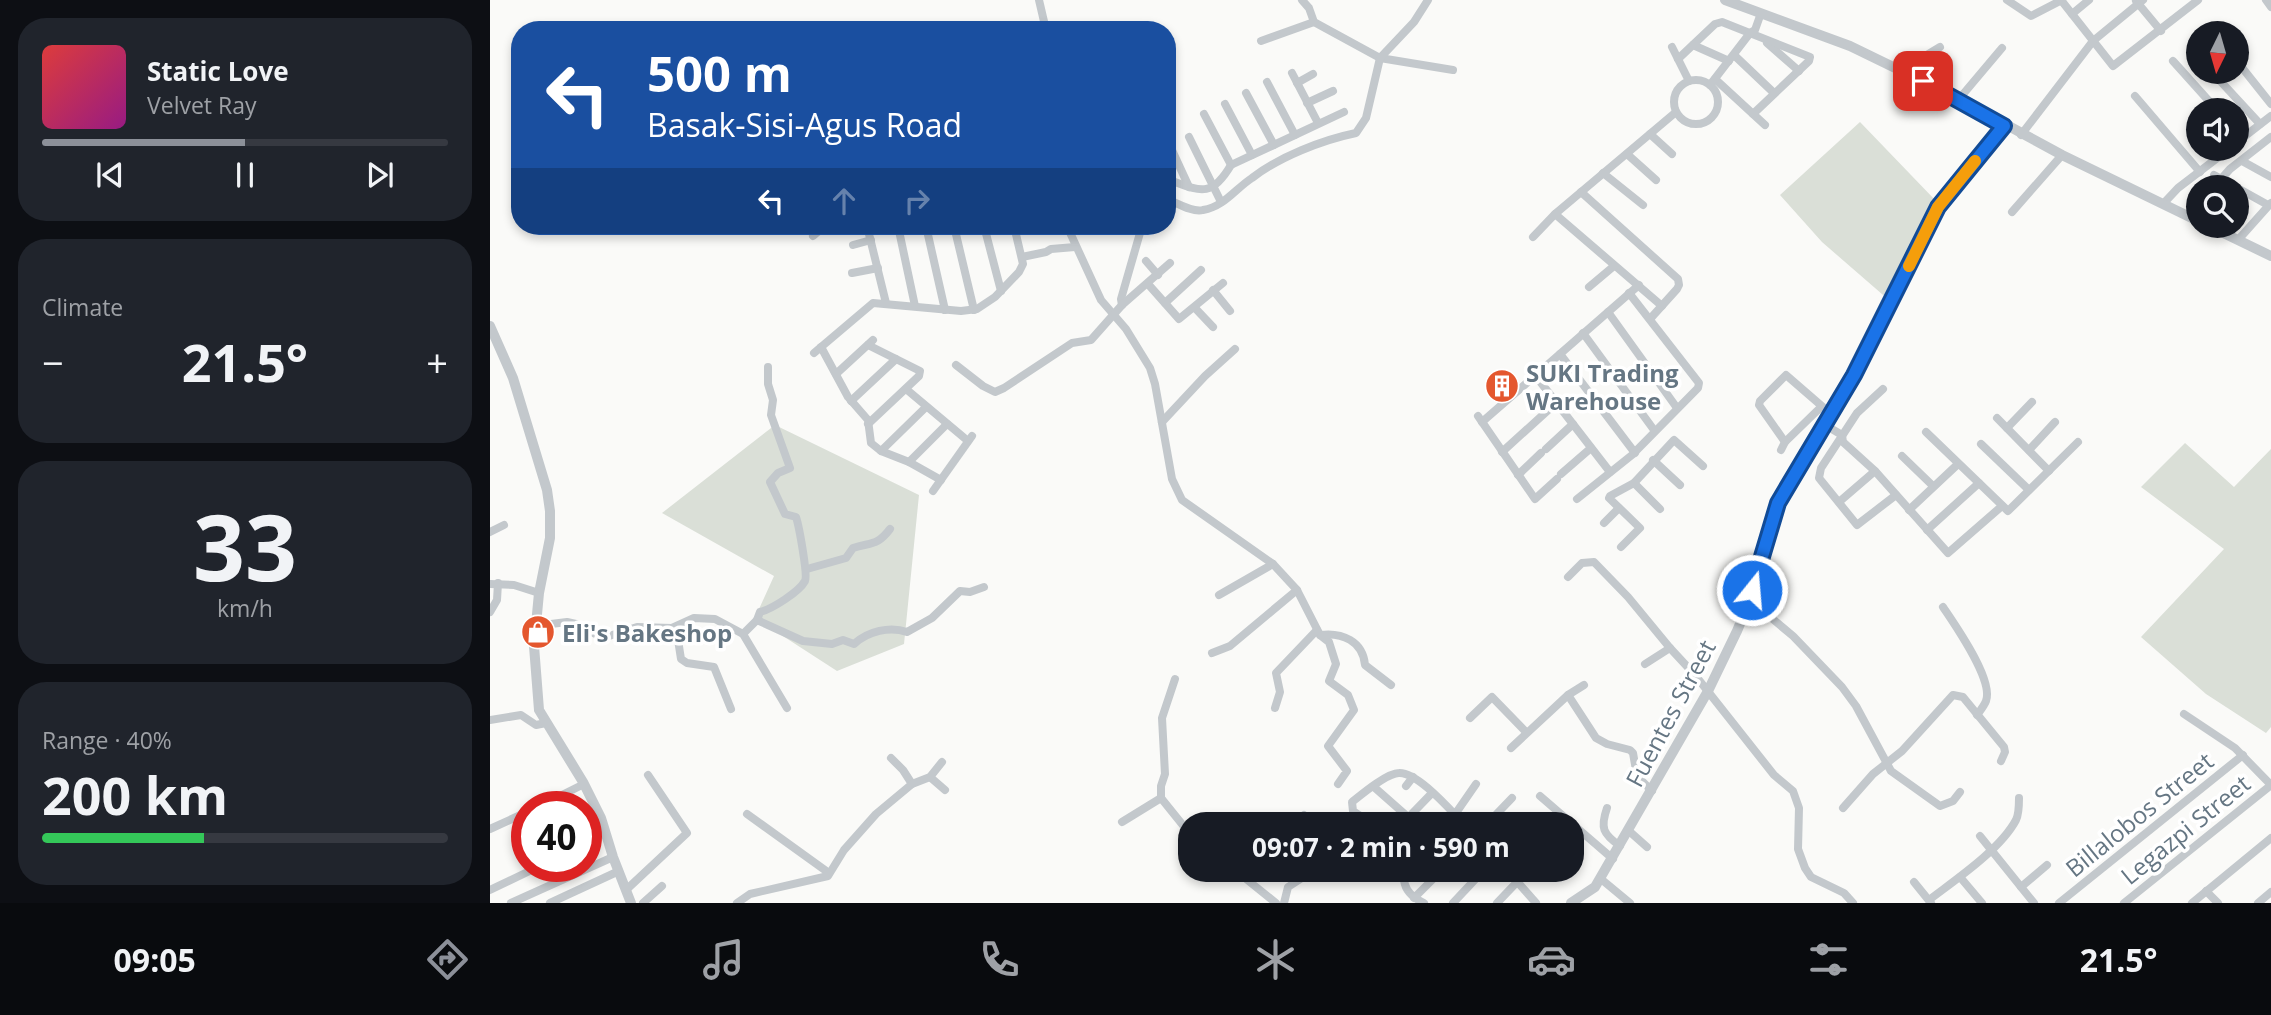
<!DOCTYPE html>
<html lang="en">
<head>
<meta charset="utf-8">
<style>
  body { margin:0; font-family:"Open Sans",sans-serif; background:#20242c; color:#f1f3f6; height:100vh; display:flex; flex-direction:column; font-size:26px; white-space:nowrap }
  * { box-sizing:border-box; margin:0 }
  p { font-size:23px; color:#9ea1a6 }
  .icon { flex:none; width:38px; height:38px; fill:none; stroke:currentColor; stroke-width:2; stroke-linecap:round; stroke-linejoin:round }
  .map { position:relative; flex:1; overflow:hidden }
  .drawer { display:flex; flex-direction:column; gap:18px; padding:18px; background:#0d0f14; width:490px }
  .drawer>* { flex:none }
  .guide { position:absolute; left:21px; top:21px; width:665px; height:214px; border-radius:28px; box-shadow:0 4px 10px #0003; background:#1a4fa0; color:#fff; overflow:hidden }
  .needle { width:46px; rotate:185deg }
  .tools { position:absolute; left:1696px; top:21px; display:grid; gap:14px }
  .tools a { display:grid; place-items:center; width:63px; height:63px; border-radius:50%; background:#171b24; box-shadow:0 4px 10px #0003; font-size:35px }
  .speed { position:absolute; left:21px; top:791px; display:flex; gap:14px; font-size:35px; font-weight:700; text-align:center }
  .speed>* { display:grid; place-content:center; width:91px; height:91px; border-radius:50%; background:#171b24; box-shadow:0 4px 10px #0003; line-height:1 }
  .speed .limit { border:10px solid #d22; background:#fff; color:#111 }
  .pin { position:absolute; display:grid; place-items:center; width:60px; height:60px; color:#fff; margin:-30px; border-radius:14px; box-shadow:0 4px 10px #0006 }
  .me { position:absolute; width:77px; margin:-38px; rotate:17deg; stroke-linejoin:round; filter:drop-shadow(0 0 5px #0008) }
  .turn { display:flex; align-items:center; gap:24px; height:147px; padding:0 21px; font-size:32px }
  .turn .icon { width:91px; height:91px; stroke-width:2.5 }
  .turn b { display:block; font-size:49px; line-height:60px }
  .lanes { display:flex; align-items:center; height:66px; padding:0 21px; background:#0003; justify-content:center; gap:35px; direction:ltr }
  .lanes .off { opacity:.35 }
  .big { font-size:52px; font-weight:700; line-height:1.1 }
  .drawer .tile { flex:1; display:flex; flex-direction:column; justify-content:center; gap:10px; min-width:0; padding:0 24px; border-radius:28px; background:#20242c }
  .drawer .dial { align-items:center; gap:0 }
  .dial b { font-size:91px; line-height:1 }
  .song { display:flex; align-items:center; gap:21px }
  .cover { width:84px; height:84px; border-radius:10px; background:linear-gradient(135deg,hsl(0 70% 55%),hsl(310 70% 35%)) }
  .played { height:7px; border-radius:4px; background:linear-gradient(90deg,#8c9099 50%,#363941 50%) }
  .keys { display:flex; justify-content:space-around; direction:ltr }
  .heat { display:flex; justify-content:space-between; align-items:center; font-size:38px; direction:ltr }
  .charge { height:10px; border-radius:5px; background:linear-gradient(90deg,#34c759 40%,#363941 0) }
  .trip { position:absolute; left:688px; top:812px; width:406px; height:70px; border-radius:28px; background:#171b24; box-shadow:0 4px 10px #0003; font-weight:700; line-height:70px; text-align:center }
  .menu { display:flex; height:112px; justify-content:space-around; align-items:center; background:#090b0e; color:#9ea1a6 }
  .menu .icon { width:49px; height:49px }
  .menu .on { color:#8c9099 }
  .menu b { font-size:32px; color:#f1f3f6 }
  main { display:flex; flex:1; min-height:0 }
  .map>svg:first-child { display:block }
  .green { fill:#dadfd7 }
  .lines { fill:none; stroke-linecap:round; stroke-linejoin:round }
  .minor { stroke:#c3c8cc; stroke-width:8 }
  .tertiary { stroke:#c3c8cc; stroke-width:10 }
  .route-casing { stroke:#114b97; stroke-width:18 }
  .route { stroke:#1a73e8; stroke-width:12 }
  .slow { stroke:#f59e0b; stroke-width:12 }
  .labels { text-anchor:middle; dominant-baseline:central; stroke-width:7; stroke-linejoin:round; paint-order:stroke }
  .poi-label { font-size:24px; font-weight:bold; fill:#657683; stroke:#fff; text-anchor:start }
  .street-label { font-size:24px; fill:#657683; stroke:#fff }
</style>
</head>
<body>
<main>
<section class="drawer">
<div class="tile">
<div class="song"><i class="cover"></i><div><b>Static Love</b><p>Velvet Ray</p></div></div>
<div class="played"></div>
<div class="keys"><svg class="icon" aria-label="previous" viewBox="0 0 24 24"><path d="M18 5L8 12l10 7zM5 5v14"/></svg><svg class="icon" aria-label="pause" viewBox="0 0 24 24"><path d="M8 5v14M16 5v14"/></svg><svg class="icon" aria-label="next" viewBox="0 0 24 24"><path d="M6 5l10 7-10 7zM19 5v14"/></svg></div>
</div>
<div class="tile"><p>Climate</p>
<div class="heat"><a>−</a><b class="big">21.5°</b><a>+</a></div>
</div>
<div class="tile dial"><b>33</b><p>km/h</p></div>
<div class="tile"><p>Range · 40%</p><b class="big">200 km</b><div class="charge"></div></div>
</section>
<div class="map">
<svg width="1781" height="903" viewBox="0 0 1781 903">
  <rect width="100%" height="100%" fill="#fafaf8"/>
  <!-- green -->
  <g class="green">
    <path d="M1370,122l76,79 -8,12 -38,88 -68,-59 -42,-47z"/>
    <path d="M285,425l144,70 -15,149 -67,27 -82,-53 19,-42 -112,-63z"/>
    <path d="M1695,443l49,44 37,-38v278l-5,6 -60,-39 -65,-57 83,-88 -83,-62z"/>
  </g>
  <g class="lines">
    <!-- minor -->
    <g class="minor">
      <path d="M549,0l7,30"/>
      <path d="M812,0l7,8 5,14 66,36 73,12"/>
      <path d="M1517,0l24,16 31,-16"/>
      <path d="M1571,0l52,66 85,-66"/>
      <path d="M1776,0l5,7"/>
      <path d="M1646,1l25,30"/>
      <path d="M1582,14l17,-14"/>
      <path d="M771,41l53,-19"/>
      <path d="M1277,43l32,28"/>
      <path d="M1203,45l36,16"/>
      <path d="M1182,47l17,34"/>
      <path d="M1704,52l4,4"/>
      <path d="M1244,55l40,38"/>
      <path d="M1188,59l37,-35 7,-2 88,35 -1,4 -56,53"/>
      <path d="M1746,60l35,44"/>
      <path d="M1683,61l44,49"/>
      <path d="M1415,72l7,-8 28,-17"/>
      <path d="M1722,72l48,52"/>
      <path d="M802,73l26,50"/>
      <path d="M1225,79l50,46"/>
      <circle cx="1206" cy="102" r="22"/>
      <path d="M777,82l28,53"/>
      <path d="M807,83l16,-9"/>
      <path d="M1220,85l40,-52 5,-3 6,-17"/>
      <path d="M756,93l28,52"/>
      <path d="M1645,96l65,76"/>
      <path d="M1469,99l43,-51"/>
      <path d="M817,103l26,-12"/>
      <path d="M735,104l27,51"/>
      <path d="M714,114l27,51"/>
      <path d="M1160,134l22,20"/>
      <path d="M1531,135l72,-94 50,-41"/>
      <path d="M699,137l32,65"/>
      <path d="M1746,143l35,-27"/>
      <path d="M681,148l18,39"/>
      <path d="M1137,154l29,26"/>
      <path d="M1752,161l29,16"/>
      <path d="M1113,173l40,32"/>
      <path d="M1724,175l54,30"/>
      <path d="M1732,178l8,-9 41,-32"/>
      <path d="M677,179c33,12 44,20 64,-14l113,-53"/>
      <path d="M1091,192l97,87 1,6 -2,4 -27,30"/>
      <path d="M677,199c10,4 26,14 36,11 22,-4 32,-21 49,-32 27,-21 70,-38 104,-45l10,-15 14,-60 34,-36 14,-22"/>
      <path d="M1673,204l15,-16 51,-39"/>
      <path d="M1522,212l50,-57"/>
      <path d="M1065,214l107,92"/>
      <path d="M377,226l19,77"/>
      <path d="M408,226l17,80"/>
      <path d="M436,226l19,84"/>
      <path d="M464,226l20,84"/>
      <path d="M494,226l17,65"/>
      <path d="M577,226l34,74 25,29 24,39 5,16 17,95 10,21 91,64 24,26 23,45 9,7 7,22 -7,17 19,14 6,15 -26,36 19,25 -9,13"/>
      <path d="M323,236l12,-10"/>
      <path d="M1043,237l22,-23 121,-102"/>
      <path d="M1748,240l33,-37"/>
      <path d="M363,245l18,-5"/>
      <path d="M532,257l24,-5 5,-3 24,-2"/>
      <path d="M656,261l12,14"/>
      <path d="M362,273l26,-5"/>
      <path d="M658,284l31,35 44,-36"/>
      <path d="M1099,287l25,-21"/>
      <path d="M723,290l17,21"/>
      <path d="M675,303l36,-33"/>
      <path d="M632,305l-1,-6 21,-73"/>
      <path d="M705,308l18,19"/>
      <path d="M1118,312l69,96"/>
      <path d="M1093,333l71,97"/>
      <path d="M331,347l27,50 20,23 3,23 10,8 28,11 32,18"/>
      <path d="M324,353l59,-50 88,8 16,-2 18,-12 24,-25 4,-8 -9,-38"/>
      <path d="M1070,354l75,99"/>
      <path d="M466,365l27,21 12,6 9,-4 68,-45 19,-3 31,-35 48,-42"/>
      <path d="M346,374l37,-34"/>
      <path d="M1045,375l75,97"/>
      <path d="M416,389l62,52"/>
      <path d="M1393,389l-26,24 -36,55 -2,10 38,47 39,-30"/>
      <path d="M361,401l45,-42"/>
      <path d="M988,416l57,83 22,-20"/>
      <path d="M1507,418l52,53"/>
      <path d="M672,422l43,-46 30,-27"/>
      <path d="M992,422l157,-137"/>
      <path d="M378,424l51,-48 1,-5 -52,-26"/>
      <path d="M1335,425l17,10 1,7 32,29 73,82 54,-47"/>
      <path d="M1517,428l25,-26"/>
      <path d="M1436,432l82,79 70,-69"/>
      <path d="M1295,442l-26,-37 1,-4 26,-26 45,39"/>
      <path d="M1491,444l48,46"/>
      <path d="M1056,449l27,-25"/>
      <path d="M1291,450l4,-8 36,-35"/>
      <path d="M1539,450l26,-28"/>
      <path d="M391,451l45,-44"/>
      <path d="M1012,452l54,-49"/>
      <path d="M1412,456l31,30"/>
      <path d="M1163,460l27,25"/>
      <path d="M419,462l38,-38"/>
      <path d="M1071,474l30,-26"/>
      <path d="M1028,475l23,-22"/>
      <path d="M1144,483l26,26"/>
      <path d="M443,491l39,-55"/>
      <path d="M1087,499l55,-44 66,-67 1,-5 -70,-90"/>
      <path d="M1349,502l36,-31"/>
      <path d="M1419,510l49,-46"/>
      <path d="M1114,523l15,-15"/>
      <path d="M1437,530l52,-47"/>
      <path d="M0,532l14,-7"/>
      <path d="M1131,547l19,-19 -31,-30 1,-2 24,-13 40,-43 29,26"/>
      <path d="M317,569l39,-11 7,-10c19,-6 24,-2 37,-19"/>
      <path d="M1078,577l14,-14 12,-1 34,35 42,51 25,27 79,100 19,16 6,17 -1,41 7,19 6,9 33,16 9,10"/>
      <path d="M0,584l24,1 25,8"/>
      <path d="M729,595l54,-31"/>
      <path d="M1260,600l43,36 49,51 14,19 35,65 49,35 13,-5 7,-9"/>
      <path d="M1453,607c12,18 51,73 43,94 -2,5 -6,10 -9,14"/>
      <path d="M0,612l7,-12 1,-17"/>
      <path d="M267,620l3,-8c12,-3 39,-20 45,-31 3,-6 -6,-55 -9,-64l-11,-3 -15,-32 8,-9 12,-5 -19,-53 2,-15 -5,-16v-17"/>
      <path d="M45,626l32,-4 9,2 27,14 34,-11 35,1 22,-10 21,1 28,15 44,74"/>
      <path d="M186,627l5,32 6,4 27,4 17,42"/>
      <path d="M253,634l14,-14 46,21 29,3 11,-4 11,4c14,-13 36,-18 53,-12l25,-14 28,-27 10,1 14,-5"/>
      <path d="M830,635c22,-3 43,6 45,30l26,20"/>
      <path d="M722,653l18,-7 67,-56"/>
      <path d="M1155,664l25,-16"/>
      <path d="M685,679l-13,39 3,56 -4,12v12l29,36"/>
      <path d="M1078,695l28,43 11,6 23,6 3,3 4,23 15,15"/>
      <path d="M785,708l5,-16 -4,-19 41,-43"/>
      <path d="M1694,714l51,34 36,37"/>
      <path d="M980,718l22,-21 34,35"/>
      <path d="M0,720l31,-5 15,10 10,-2"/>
      <path d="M1021,748l57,-53 16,-10"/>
      <path d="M401,758l12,12 9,14"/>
      <path d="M440,777l15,13"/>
      <path d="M916,786l7,-9"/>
      <path d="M884,787l34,30"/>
      <path d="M1050,796l73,63"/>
      <path d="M48,807l46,-23"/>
      <path d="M1117,808c-7,20 -4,26 13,38"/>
      <path d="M1353,808l30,-34 29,-23 51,-56 10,2 41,50 1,5 -4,9"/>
      <path d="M257,814l82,59"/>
      <path d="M814,815l11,9"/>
      <path d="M632,822l39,-24"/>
      <path d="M883,824l-20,-13 -1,-9c10,-8 35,-29 47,-29 19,-1 52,38 65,51"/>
      <path d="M912,824l30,-31"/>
      <path d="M954,824l14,-14 18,-26"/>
      <path d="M997,824l25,-26"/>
      <path d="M0,829l37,-17"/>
      <path d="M1139,831l18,16"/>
      <path d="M1490,836l54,67"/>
      <path d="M745,870l41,33"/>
      <path d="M915,870c-4,16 4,26 19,33"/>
      <path d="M1017,870l29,33"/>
      <path d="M1470,877l22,26"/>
      <path d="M1111,879l29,24"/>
      <path d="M1424,882l17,21"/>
      <path d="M1531,887l26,-22"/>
      <path d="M0,890l50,-24"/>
      <path d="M136,890l61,-57 -39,-58"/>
      <path d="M1716,891l12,12"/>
      <path d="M924,898l28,-28"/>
      <path d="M1439,900c26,-20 71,-50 87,-80 3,-6 3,-14 3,-22"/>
      <path d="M21,903l102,-46"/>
      <path d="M60,903l69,-32"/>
      <path d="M153,903l19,-17"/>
      <path d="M247,903l13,-9 78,-18 16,-26 32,-36 36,-30 18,-7 12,-15"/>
      <path d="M794,903l4,-16 14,-9 5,-8"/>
      <path d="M963,903l31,-33"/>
      <path d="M1007,903l21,-22"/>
      <path d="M1569,903l184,-148"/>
      <path d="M1634,903l147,-118"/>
      <path d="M1702,903l79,-65"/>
      <path d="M1768,903l13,-11"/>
    </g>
    <!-- tertiary -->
    <g class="tertiary">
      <path d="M1235,0l125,46 109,53 103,56 136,66"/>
      <path d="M1719,226l62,30"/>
      <path d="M0,326l23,52 34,112 3,21v27l-11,55 -5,53 5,64 44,72 18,36 12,39 18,46"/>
      <path d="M1081,903l24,-16 113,-196 29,-60 13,-31 28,-96 7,-14 69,-115 84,-168 66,-81"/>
    </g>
  </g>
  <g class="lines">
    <!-- route casing -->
    <g class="route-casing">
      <path id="route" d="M1262,590l26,-87 76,-128 84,-168 66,-81 -81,-45"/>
    </g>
    <!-- route -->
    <use href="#route" class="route"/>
    <!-- slow -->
    <path class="slow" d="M1419,266l29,-59 37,-46"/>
  </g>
  <!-- icons -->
  <defs>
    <g id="building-disc" transform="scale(1.75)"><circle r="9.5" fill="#e4572e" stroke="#fff"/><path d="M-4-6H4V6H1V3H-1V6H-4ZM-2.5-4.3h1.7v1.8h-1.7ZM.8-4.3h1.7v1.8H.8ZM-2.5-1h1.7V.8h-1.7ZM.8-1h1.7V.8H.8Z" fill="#fff"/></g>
    <g id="shop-disc" transform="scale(1.75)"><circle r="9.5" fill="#e4572e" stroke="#fff"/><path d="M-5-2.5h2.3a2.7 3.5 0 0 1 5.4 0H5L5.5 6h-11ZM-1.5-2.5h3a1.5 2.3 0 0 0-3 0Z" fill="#fff"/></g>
  </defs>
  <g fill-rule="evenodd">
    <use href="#building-disc" x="1012" y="386"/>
    <use href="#shop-disc" x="48" y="632"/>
  </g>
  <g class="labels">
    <!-- poi labels -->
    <g class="poi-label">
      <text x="1036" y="372">SUKI Trading<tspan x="1036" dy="28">Warehouse</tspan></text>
      <text x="72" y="632">Eli's Bakeshop</text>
    </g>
    <!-- street labels -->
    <g class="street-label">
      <text transform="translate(1180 713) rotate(-62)">Fuentes Street</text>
      <text transform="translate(1649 814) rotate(-39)">Billalobos Street</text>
      <text transform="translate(1695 829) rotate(-39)">Legazpi Street</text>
    </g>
  </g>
</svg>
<div class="tools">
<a><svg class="needle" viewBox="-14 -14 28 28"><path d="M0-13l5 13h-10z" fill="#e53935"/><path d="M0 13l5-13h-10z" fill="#9ea1a6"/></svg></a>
<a><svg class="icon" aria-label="sound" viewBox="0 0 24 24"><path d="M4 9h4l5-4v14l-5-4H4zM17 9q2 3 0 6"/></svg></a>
<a><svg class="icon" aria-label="search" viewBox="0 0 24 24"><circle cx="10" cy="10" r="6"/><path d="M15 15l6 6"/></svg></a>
</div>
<div class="speed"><div class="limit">40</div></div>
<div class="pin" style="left:1433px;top:81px;background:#d93025"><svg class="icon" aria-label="arrive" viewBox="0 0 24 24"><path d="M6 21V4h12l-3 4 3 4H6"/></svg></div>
<svg class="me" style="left:1262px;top:590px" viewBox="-20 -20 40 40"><circle r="17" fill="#1a73e8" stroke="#fff" stroke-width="3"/><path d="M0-11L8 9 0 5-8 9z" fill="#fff"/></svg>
<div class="trip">09:07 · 2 min · 590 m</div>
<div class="guide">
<div class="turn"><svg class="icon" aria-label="left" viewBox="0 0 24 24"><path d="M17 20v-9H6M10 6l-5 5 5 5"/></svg><div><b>500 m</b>Basak-Sisi-Agus Road</div></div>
<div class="lanes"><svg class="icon" aria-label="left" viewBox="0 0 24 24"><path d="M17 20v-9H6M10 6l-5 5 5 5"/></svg><svg class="icon off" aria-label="ahead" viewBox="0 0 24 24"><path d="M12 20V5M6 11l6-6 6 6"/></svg><svg class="icon off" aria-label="right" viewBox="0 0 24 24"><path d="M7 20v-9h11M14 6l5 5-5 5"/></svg></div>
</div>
</div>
</main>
<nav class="menu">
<b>09:05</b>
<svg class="icon on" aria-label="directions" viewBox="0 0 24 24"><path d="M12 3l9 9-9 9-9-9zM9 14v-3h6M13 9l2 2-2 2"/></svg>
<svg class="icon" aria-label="music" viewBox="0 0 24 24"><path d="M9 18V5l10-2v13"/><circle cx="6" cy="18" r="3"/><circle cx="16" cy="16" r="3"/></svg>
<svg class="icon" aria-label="phone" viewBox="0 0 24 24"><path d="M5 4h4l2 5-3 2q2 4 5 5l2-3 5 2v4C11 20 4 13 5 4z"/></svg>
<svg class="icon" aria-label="climate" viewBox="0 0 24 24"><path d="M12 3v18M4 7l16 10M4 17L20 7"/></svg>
<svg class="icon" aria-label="car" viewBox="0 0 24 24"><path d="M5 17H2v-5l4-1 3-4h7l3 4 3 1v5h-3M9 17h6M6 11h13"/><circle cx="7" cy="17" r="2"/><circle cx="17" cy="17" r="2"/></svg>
<svg class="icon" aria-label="filters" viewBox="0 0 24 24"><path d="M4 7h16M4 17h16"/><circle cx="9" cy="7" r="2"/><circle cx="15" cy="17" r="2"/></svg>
<b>21.5°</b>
</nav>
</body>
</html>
